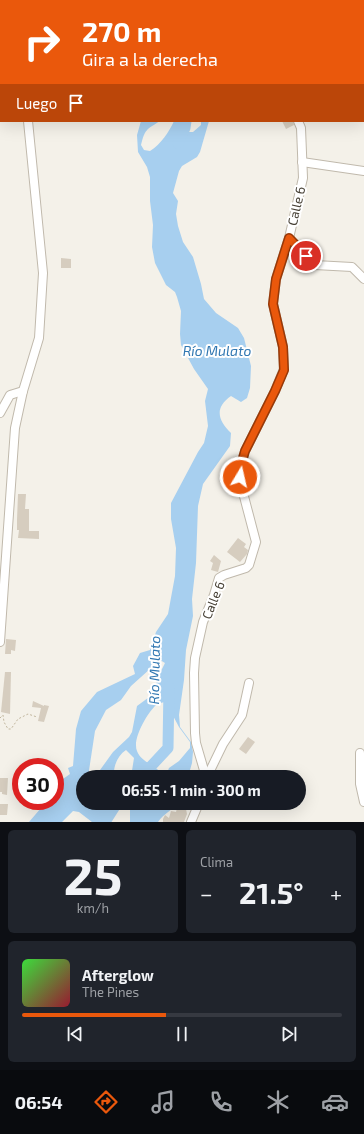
<!DOCTYPE html>
<html lang="es">
<head>
<meta charset="utf-8">
<style>
  body { margin:0; font-family:"Exo 2",sans-serif; background:#20242c; color:#f1f3f6; height:100vh; display:flex; flex-direction:column; font-size:15px; white-space:nowrap }
  * { box-sizing:border-box; margin:0 }
  p { font-size:13px; color:#9ea1a6 }
  .icon { flex:none; width:22px; height:22px; fill:none; stroke:currentColor; stroke-width:2; stroke-linecap:round; stroke-linejoin:round }
  .map { position:relative; height:822px; overflow:hidden }
  .sheet { display:flex; flex-direction:column; gap:8px; padding:8px; background:#0d0f14; flex:1 }
  .sheet>* { flex:none }
  .top-card { position:absolute; left:0px; top:0px; width:364px; height:122px; box-shadow:0 4px 16px #0002; background:#ea580c; color:#fff; overflow:hidden }
  .speed { position:absolute; left:12px; top:758px; display:flex; gap:8px; font-size:20px; font-weight:700; text-align:center }
  .speed>* { display:grid; place-content:center; width:52px; height:52px; border-radius:50%; background:#171b24; box-shadow:0 4px 16px #0002; line-height:1 }
  .speed .limit { border:6px solid #d22; background:#fff; color:#111 }
  .pin { position:absolute; display:grid; place-items:center; width:34px; height:34px; color:#fff; margin:-17px; border:2px solid #fff; border-radius:50%; box-shadow:0 1px 4px #0007 }
  .me { position:absolute; width:44px; margin:-22px; rotate:9deg; stroke-linejoin:round; filter:drop-shadow(0 0 3px #0008) }
  .turn { display:flex; align-items:center; gap:14px; height:84px; padding:0 16px; font-size:18px }
  .turn .icon { width:52px; height:52px; stroke-width:2.5 }
  .turn b { display:block; font-size:28px; line-height:34px }
  .then { display:flex; align-items:center; height:38px; padding:0 16px; background:#0003; gap:8px; font-size:15px }
  .big { font-size:30px; font-weight:700; line-height:1.1 }
  .sheet .tile { flex:1; display:flex; flex-direction:column; justify-content:center; gap:6px; min-width:0; padding:0 14px; border-radius:6px; background:#20242c }
  .sheet .dial { align-items:center; gap:0 }
  .dial b { font-size:52px; line-height:1 }
  .song { display:flex; align-items:center; gap:12px }
  .cover { width:48px; height:48px; border-radius:6px; background:linear-gradient(135deg,hsl(120 70% 55%),hsl(350 70% 35%)) }
  .played { height:4px; border-radius:2px; background:linear-gradient(90deg,#ea580c 45%,#363941 45%) }
  .keys { display:flex; justify-content:space-around; direction:ltr }
  .heat { display:flex; justify-content:space-between; align-items:center; font-size:22px; direction:ltr }
  .sheet .tiles { flex:1; display:grid; gap:8px; grid-template-columns:1fr 1fr }
  .tile:last-child { grid-column:span 2 }
  .trip { position:absolute; left:76px; top:770px; width:230px; height:40px; border-radius:20px; background:#171b24; box-shadow:0 4px 16px #0002; font-weight:700; line-height:40px; text-align:center }
  .tab-bar { display:flex; height:64px; justify-content:space-around; align-items:center; background:#090b0e; color:#9ea1a6 }
  .tab-bar .icon { width:28px; height:28px }
  .tab-bar .selected { color:#ea580c }
  .tab-bar b { font-size:18px; color:#f1f3f6 }
  .map>svg:first-child { display:block }
  .water { fill:#a7cfef; fill-rule:evenodd }
  .lines { fill:none; stroke-linecap:round; stroke-linejoin:round }
  .river { stroke:#a7cfef; stroke-width:11 }
  .building { fill:#d6cdbf }
  .minor-casing { stroke:#c0b9ac; stroke-width:10 }
  .path { stroke:#c1b69d; stroke-width:1; stroke-dasharray:2 2; stroke-linecap:butt }
  .minor { stroke:#fff; stroke-width:8 }
  .route-casing { stroke:#983908; stroke-width:10 }
  .route { stroke:#ea580c; stroke-width:7 }
  .labels { text-anchor:middle; dominant-baseline:central; stroke-width:4; stroke-linejoin:round; paint-order:stroke }
  .street-label { font-size:13px; fill:#484237; stroke:#fff }
  .water-label { font-size:14px; font-style:italic; fill:#3278b2; stroke:#fff }
</style>
</head>
<body>
<div class="map">
<svg width="364" height="822" viewBox="0 0 364 822">
  <rect width="100%" height="100%" fill="#f4f1e9"/>
  <!-- water -->
  <g class="water">
    <path d="M141,121h19c-14,9 -15,8 -19,24l3,5 6,1c11,-7 19,-19 24,-30h10v7l4,4h5l8,-7v-4h8l-9,31 -3,5 -15,9 -3,5 -6,22 5,8 -2,13 2,12 5,16 10,15 8,27 3,15 12,14 22,15 6,10 7,28 -1,22 -3,10 -6,4 -10,-6c-17,12 -13,24 0,37l-1,13 -27,38 -5,22 -2,57 -4,36 1,17 -7,34 -2,30 -5,35 1,12 11,15 2,10 -1,11 -4,14h-57l3,-19 -8,-8c-9,6 -13,17 -12,27h-19l18,-25 16,-15 3,-5 5,-26 15,-11 8,-22 5,-10 -5,-3 -29,26 -10,14 -15,10 -11,21 -7,46h-5v26h28l-9,19h-10l-13,-10 -6,-1 -11,11h-33l18,-21h8v-8l7,-6 1,-8 7,-5 -2,-6 5,-2 3,-37 5,-18 16,-19 38,-18 -2,-8 7,-13 10,-3 6,-18 12,-18 7,-38 1,-28 -5,-29v-16l27,-51 6,-9 4,-17 -3,-25 3,-12 -14,-20 -13,-24 -1,-11 1,-23 -4,-14 -2,-5 -9,-7 -11,-22 -3,-16 1,-22 -3,-24v-24l-3,-10 -9,-15 -1,-17zM169,701l2,11 8,15 11,15v6l-11,13 -10,7 -2,5h-6c-7,-9 -20,-11 -24,-22 -5,-12 10,-37 18,-45 3,-3 10,-4 14,-5z"/>
    <path d="M130,803h47c-6,9 -13,10 -19,19h-28z"/>
  </g>
  <g class="lines">
    <!-- river -->
    <g class="river">
      <path d="M178,143l7,-15 1,-7"/>
      <path d="M141,777l27,-29 1,-61"/>
      <path d="M105,822l12,-19"/>
    </g>
  </g>
  <!-- building -->
  <g class="building">
    <path d="M282,121h11l1,4 -8,4z"/>
    <path d="M61,258l10,1v9h-10z"/>
    <path d="M18,494h8l-1,15h4v22h10v8l-21,-1 1,-8h-2v-10z"/>
    <path d="M238,538l8,6 -2,3 4,3 -1,4 -7,8 -13,-10z"/>
    <path d="M214,555l7,6 -3,11 -7,-2 2,-7 -3,-2z"/>
    <path d="M6,639l10,1 -1,11 -4,-1v4h-6z"/>
    <path d="M5,672h6l-1,42 -9,-2z"/>
    <path d="M33,701l11,5v-1l5,1 -5,16 -6,-1 3,-13 -9,-1z"/>
    <path d="M248,737l7,5 -9,12 -7,-5z"/>
    <path d="M0,778h8l-1,17 -5,-1v-2h-2z"/>
    <path d="M0,804h8l-1,11h-7z"/>
    <path d="M177,808l9,1 1,5 -3,8h-21v-3l2,-4 4,3 2,-7 5,1z"/>
  </g>
  <g class="lines">
    <!-- minor casing -->
    <g class="minor-casing">
      <g id="minor">
        <path d="M260,0v1"/>
        <path d="M0,59l1,1"/>
        <path d="M302,162l62,9"/>
        <path d="M289,238l26,27 37,2 12,12"/>
        <path d="M0,413l10,-18 13,-4"/>
        <path d="M0,642l15,-214 8,-37 16,-53 4,-65 -15,-152"/>
        <path d="M360,753v31l4,18"/>
        <path d="M206,777l-10,-34 -1,-10 -1,-60 1,-15 8,-36 11,-27 5,-17 5,-3 22,-7 3,-3 7,-23 -15,-57 -1,-8 1,-12 4,-14 30,-60 9,-22 -1,-22 -10,-43 3,-25 13,-41 14,-60 -2,-50 -3,-7"/>
        <path d="M207,777l16,-33 19,-29 7,-32"/>
        <path d="M191,822l8,-19"/>
      </g>
    </g>
    <!-- path -->
    <path class="path" d="M0,718l3,-3 1,7 4,7h3l7,-10 10,-5 9,3"/>
    <!-- minor -->
    <use href="#minor" class="minor"/>
  </g>
  <g class="lines">
    <!-- route casing -->
    <g class="route-casing">
      <path id="route" d="M240,477l1,-12 4,-14 30,-60 9,-21 -1,-23 -10,-43 3,-25 13,-41 17,18"/>
    </g>
    <!-- route -->
    <use href="#route" class="route"/>
  </g>
  <g class="labels">
    <!-- street labels -->
    <g class="street-label">
      <text transform="translate(296 206) rotate(-77)">Calle 6</text>
      <text transform="translate(213 600) rotate(-68)">Calle 6</text>
    </g>
    <!-- water labels -->
    <g class="water-label">
      <text x="217" y="350">Río Mulato</text>
      <text transform="translate(154 670) rotate(-89)">Río Mulato</text>
    </g>
  </g>
</svg>
<div class="speed"><div class="limit">30</div></div>
<div class="pin" style="left:306px;top:256px;background:#d93025"><svg class="icon" aria-label="arrive" viewBox="0 0 24 24"><path d="M6 21V4h12l-3 4 3 4H6"/></svg></div>
<svg class="me" style="left:240px;top:477px" viewBox="-20 -20 40 40"><circle r="17" fill="#ea580c" stroke="#fff" stroke-width="3"/><path d="M0-11L8 9 0 5-8 9z" fill="#fff"/></svg>
<div class="trip">06:55 · 1 min · 300 m</div>
<div class="top-card">
<div class="turn"><svg class="icon" aria-label="right" viewBox="0 0 24 24"><path d="M7 20v-9h11M14 6l5 5-5 5"/></svg><div><b>270 m</b>Gira a la derecha</div></div>
<div class="then">Luego<svg class="icon" aria-label="arrive" viewBox="0 0 24 24"><path d="M6 21V4h12l-3 4 3 4H6"/></svg></div>
</div>
</div>
<section class="sheet">
<div class="tiles">
<div class="tile dial"><b>25</b><p>km/h</p></div>
<div class="tile"><p>Clima</p>
<div class="heat"><a>−</a><b class="big">21.5°</b><a>+</a></div>
</div>
<div class="tile">
<div class="song"><i class="cover"></i><div><b>Afterglow</b><p>The Pines</p></div></div>
<div class="played"></div>
<div class="keys"><svg class="icon" aria-label="previous" viewBox="0 0 24 24"><path d="M18 5L8 12l10 7zM5 5v14"/></svg><svg class="icon" aria-label="pause" viewBox="0 0 24 24"><path d="M8 5v14M16 5v14"/></svg><svg class="icon" aria-label="next" viewBox="0 0 24 24"><path d="M6 5l10 7-10 7zM19 5v14"/></svg></div>
</div>
</div>
</section>
<nav class="tab-bar">
<b>06:54</b>
<svg class="icon selected" aria-label="directions" viewBox="0 0 24 24"><path d="M12 3l9 9-9 9-9-9zM9 14v-3h6M13 9l2 2-2 2"/></svg>
<svg class="icon" aria-label="music" viewBox="0 0 24 24"><path d="M9 18V5l10-2v13"/><circle cx="6" cy="18" r="3"/><circle cx="16" cy="16" r="3"/></svg>
<svg class="icon" aria-label="phone" viewBox="0 0 24 24"><path d="M5 4h4l2 5-3 2q2 4 5 5l2-3 5 2v4C11 20 4 13 5 4z"/></svg>
<svg class="icon" aria-label="climate" viewBox="0 0 24 24"><path d="M12 3v18M4 7l16 10M4 17L20 7"/></svg>
<svg class="icon" aria-label="car" viewBox="0 0 24 24"><path d="M5 17H2v-5l4-1 3-4h7l3 4 3 1v5h-3M9 17h6M6 11h13"/><circle cx="7" cy="17" r="2"/><circle cx="17" cy="17" r="2"/></svg>
</nav>
</body>
</html>
